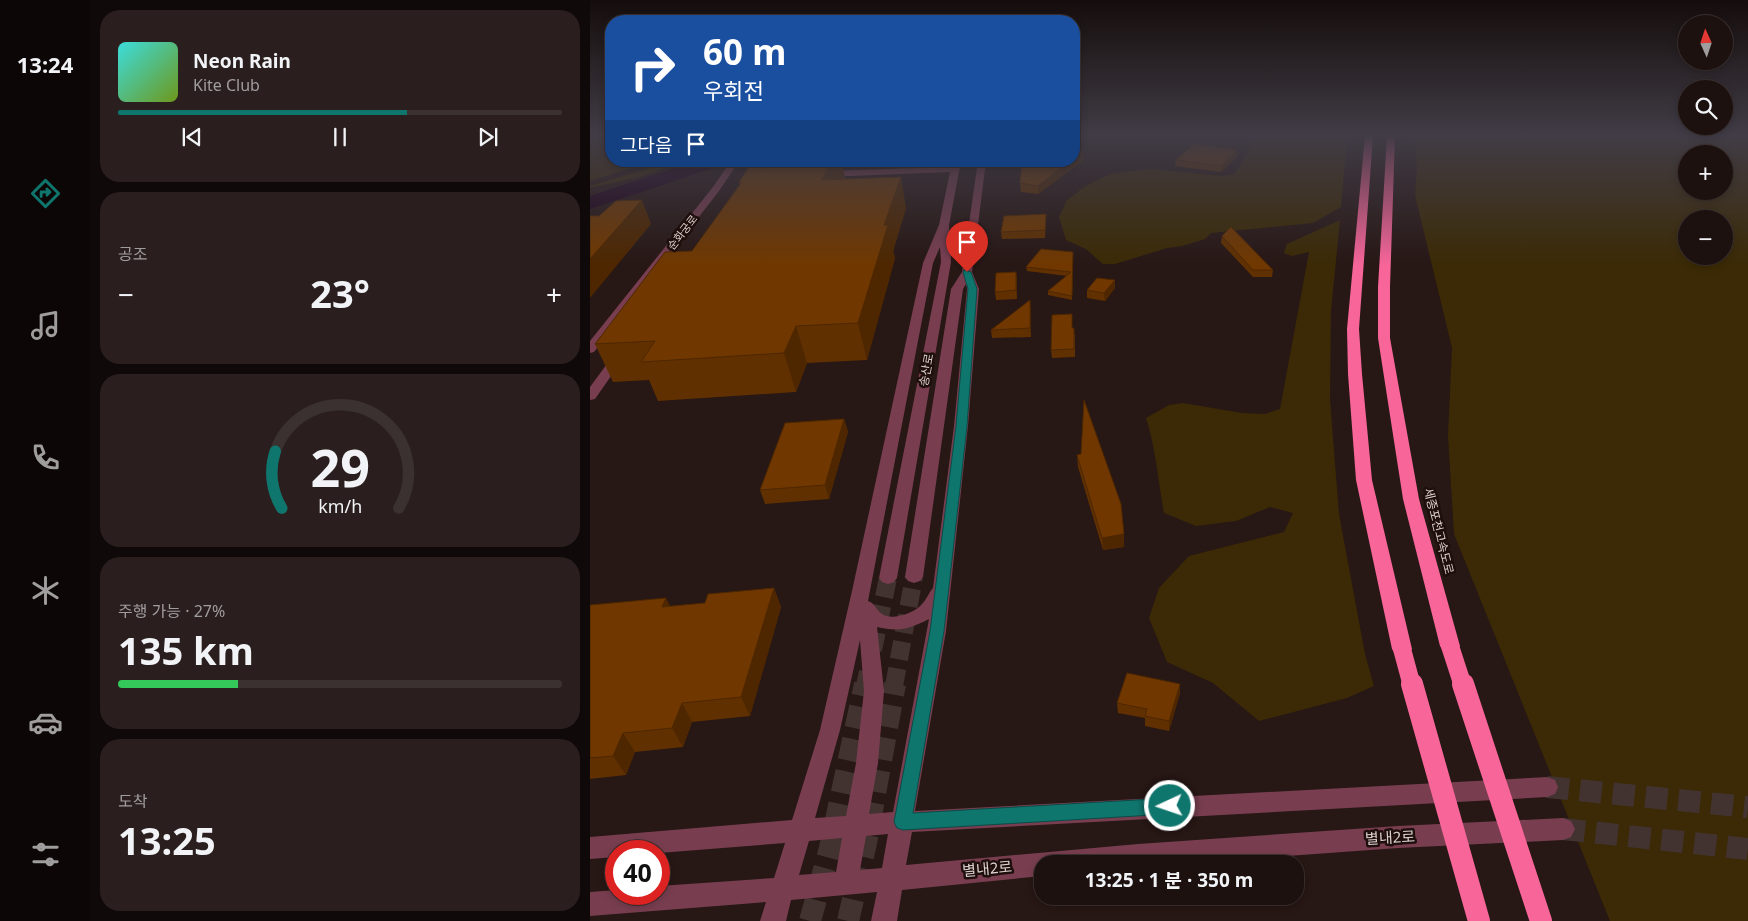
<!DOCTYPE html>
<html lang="ko">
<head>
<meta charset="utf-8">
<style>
  body { margin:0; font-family:"Noto Sans","Noto Sans KR",sans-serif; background:#2a1f1e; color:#f1f3f6; height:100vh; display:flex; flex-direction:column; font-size:19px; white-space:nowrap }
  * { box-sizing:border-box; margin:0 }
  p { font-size:16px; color:#a09d9f }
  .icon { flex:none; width:28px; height:28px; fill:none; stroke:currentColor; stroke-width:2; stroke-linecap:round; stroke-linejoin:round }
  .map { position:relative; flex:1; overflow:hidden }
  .details { display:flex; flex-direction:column; gap:10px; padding:10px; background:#100909; width:500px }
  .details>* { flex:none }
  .banner { position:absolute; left:15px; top:15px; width:475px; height:152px; border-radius:20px; box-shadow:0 2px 8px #0003,0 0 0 1px #3b3130; background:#1a4fa0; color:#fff; overflow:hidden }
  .needle { width:32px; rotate:357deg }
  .tools { position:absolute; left:1088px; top:15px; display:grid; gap:10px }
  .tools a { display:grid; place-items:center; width:55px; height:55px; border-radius:50%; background:#1d1110; box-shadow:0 2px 8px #0003,0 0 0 1px #3b3130; font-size:25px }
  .speed { position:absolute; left:15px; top:840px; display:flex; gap:10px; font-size:25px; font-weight:700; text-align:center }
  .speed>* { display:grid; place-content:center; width:65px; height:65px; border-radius:50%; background:#1d1110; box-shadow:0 2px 8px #0003,0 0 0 1px #3b3130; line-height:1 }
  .speed .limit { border:8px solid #d22; background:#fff; color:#111 }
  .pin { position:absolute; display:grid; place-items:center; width:42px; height:42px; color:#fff; margin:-51px -21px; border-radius:50% 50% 50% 0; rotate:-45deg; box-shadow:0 0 5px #0007 }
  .pin .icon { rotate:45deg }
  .me { position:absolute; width:55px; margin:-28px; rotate:267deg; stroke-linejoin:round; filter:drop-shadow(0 0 4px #0008) }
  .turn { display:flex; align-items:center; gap:18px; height:105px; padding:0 15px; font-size:22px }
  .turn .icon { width:65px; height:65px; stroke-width:2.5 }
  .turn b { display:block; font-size:35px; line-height:42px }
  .then { display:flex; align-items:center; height:48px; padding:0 15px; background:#0003; gap:10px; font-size:19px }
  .big { font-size:38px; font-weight:700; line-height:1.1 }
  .details .card { flex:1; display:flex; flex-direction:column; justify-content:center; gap:8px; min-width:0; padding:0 18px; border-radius:20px; background:#2a1f1e }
  .details .dial { align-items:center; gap:0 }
  .dial svg { height:130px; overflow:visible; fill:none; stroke:#3b3130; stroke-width:7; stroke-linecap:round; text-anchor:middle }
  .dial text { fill:#f1f3f6; stroke:none }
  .song { display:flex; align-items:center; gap:15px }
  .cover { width:60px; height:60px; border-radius:8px; background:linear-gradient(135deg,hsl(180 70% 55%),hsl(80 70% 35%)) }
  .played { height:5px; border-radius:2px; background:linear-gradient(90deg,#0f766e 65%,#3b3130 65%) }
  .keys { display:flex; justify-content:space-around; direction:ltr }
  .heat { display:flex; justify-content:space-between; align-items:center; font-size:28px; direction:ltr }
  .charge { height:8px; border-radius:4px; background:linear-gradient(90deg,#34c759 27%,#3b3130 0) }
  .trip { position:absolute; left:444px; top:855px; width:270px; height:50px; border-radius:20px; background:#1d1110; box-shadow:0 2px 8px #0003,0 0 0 1px #3b3130; font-weight:700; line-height:50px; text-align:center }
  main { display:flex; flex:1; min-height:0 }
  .tab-bar { display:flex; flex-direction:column; width:90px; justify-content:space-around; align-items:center; background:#0c0706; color:#a09d9f }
  .tab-bar .icon { width:35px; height:35px }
  .tab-bar .selected { color:#0f766e }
  .tab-bar b { font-size:22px; color:#f1f3f6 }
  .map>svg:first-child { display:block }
  .green { fill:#3b2a05; fill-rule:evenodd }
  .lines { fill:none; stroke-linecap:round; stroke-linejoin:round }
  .river { fill:#1e001b; fill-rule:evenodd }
  .minor-tunnel-far1 { stroke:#423331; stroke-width:18; stroke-dasharray:18 9; stroke-linecap:butt }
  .minor-tunnel { stroke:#423331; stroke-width:22; stroke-dasharray:22 11; stroke-linecap:butt }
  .minor { fill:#783e50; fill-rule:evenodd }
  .highway { fill:#f76599; fill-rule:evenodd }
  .highway-bridge-far1 { stroke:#f76599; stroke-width:18 }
  .highway-bridge { stroke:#f76599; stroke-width:22 }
  .wall { fill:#603000 }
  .shaded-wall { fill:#4e2700 }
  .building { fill:#703800; stroke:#4e2700 }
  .route { fill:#0f766e; stroke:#0a4d48 }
  .labels { text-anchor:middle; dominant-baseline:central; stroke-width:5; stroke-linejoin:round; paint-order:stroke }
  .far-street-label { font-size:11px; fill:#ddd2d0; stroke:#1e0e0c }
  .street-label { font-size:12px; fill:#ddd2d0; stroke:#1e0e0c }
  .near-street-label { font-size:15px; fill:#ddd2d0; stroke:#1e0e0c }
</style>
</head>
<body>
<main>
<nav class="tab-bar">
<b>13:24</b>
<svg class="icon selected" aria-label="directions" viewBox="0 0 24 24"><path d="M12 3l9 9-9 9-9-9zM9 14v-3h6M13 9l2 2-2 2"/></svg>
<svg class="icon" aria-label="music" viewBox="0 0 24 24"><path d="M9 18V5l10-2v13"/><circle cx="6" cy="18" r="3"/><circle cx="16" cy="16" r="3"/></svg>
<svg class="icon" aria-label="phone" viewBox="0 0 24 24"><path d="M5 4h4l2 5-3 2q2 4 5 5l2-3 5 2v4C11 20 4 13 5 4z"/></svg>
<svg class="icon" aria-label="climate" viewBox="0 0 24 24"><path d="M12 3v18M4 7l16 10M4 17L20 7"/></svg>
<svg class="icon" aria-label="car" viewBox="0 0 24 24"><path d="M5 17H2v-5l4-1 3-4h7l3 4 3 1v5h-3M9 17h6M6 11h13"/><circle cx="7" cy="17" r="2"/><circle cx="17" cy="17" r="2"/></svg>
<svg class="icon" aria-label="filters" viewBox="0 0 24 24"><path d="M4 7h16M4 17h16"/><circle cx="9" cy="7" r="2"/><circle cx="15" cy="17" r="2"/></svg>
</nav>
<section class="details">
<div class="card">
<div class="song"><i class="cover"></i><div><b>Neon Rain</b><p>Kite Club</p></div></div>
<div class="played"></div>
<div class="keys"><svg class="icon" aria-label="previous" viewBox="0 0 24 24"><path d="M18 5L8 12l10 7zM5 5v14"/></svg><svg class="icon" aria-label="pause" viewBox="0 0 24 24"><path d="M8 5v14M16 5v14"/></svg><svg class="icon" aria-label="next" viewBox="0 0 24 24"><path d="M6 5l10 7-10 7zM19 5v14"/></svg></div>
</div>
<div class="card"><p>공조</p>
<div class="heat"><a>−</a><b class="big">23°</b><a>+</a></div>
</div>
<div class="card dial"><svg viewBox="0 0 100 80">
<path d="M14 69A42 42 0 1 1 86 69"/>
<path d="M14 69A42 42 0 0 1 10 34" stroke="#0f766e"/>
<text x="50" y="56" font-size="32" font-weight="700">29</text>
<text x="50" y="72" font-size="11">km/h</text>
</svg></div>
<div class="card"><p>주행 가능 · 27%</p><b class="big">135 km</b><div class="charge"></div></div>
<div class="card"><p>도착</p><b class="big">13:25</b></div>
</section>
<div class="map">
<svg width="1158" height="921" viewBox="0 0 1158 921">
  <rect width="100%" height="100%" fill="#271715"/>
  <!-- green -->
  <g class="green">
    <path d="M0,136h21v25h43l-64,20z"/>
    <path d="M655,136h102l-6,71 -28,16 -102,10 -6,6 -23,7 -15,2 -52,16h-12l-17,-15 -20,-9 -7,-23 8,-17 17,-13 26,-13 40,-5 73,7 12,-2 15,-26 -1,-9z"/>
    <path d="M824,136h334v785h-138l-156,-387 -6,-98 4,-88 -37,-153 2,-26zM1096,154h38v37h-38zM1096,219h38v37h-38z"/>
    <path d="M83,161h10l-40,15 -53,12v-2z"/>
    <path d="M750,220l-9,91 -1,88 9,115 26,140 9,32 -27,12 -88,23 -46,-38 -46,-21 -18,-44 10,-30 30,-32 95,-24 9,-19 -23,-6 -34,14 -40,5 -32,-13c-6,-32 -8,-64 -18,-95l23,-13 14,-2 59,10 23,1 15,-5 29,-157 -17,4 -8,-3 3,-9z"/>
  </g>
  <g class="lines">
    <!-- river -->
    <path class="river" d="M106,161h29l-2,4 -133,44v-13z"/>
    <!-- minor-tunnel-far1 -->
    <g class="minor-tunnel-far1">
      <path d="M283,650l15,-72"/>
      <path d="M275,686l3,-14"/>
      <path d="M304,686l20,-109"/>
    </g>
    <!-- minor-tunnel -->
    <g class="minor-tunnel">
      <path d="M957,787l201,20"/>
      <path d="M973,829l185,20"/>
      <path d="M220,921l20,-73 35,-164"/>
      <path d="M258,921l18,-78 29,-159"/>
    </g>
    <!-- minor -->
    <g class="minor">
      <path d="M141,161h8l-20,30 -125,161 -4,1v-12l123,-154z"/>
      <path d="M363,161h8l-12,64 2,37 -54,316 -3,4 -6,2 -6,-2 -3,-4 62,-316 -1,-15 -7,16 -65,338c7,2 8,9 14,13 10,7 33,-1 40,-10 5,-5 7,-12 11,-16l21,-162 13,-137 -1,-5 -3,5 -40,288 -3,4 -6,2 -6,-2 -3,-4 46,-288 11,-17 16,-111h8l-14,111 7,17 -11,137 -22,205 -31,180 632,-34 8,3 3,7 -3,7 -8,3 -635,35 -6,33 232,-21 260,-18 165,-8 8,3 4,8 -4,8 -8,3 -165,8 -222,16h-134v12l-140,14 -5,31h-26l6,-29 -86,8 -5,21h-26l6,-19 -176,14v-24l26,-2v4h43v-8l115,-8 11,-35 -126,10v-2h-43v6l-26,2v-22l202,-17 28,-90 32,-139 71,-328 16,-38 11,-53 -125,5 -4,-3 4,-3 127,-4zM339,619l-36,193 -24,2 9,-51 6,-72 -7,-64c22,5 32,2 52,-8zM270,640l4,51 -8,72 -10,53 -31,2 25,-88zM298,834l-6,34 -22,2 6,-34zM252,838l-6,34 -37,3 10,-34z"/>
      <path d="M29,352l6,4 -30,43 -5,1v-13l25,-34z"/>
    </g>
    <!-- highway -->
    <g class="highway">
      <path d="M775,136h8l-14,193 3,45 10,106 40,169 -3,5 -7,2 -7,-2 -3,-5 -36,-169 -8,-106 -1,-45z"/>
      <path d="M797,136h8l-5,151v51l29,161 41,147 -3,5 -7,2 -7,-2 -3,-5 -37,-147 -25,-161v-51z"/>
    </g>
    <!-- highway-bridge-far1 -->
    <g class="highway-bridge-far1">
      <path d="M860,646l13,40"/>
      <path d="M812,649l10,37"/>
    </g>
    <!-- highway-bridge -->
    <g class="highway-bridge">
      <path d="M822,684l67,237"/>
      <path d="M873,684l78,237"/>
    </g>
  </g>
  <!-- wall -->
  <g class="wall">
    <path d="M647,156l-16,16 -46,-6 1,-6z"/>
    <path d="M494,160l-46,34 -17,-2 -1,-9z"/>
    <path d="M163,161h88l4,17v1l61,29 -13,43 2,7 -28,102 -60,3 -11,29 -138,9 -9,-21 -36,2 -18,-38 97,-93 48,-67 -1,-2z"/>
    <path d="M456,222l-1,16 -43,1 -1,-7z"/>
    <path d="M632,236l51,34 -1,7h-19l-32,-34z"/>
    <path d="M483,252l-1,48 -24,-5v-4l19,-15 -40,-5 -1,-4z"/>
    <path d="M426,272l1,8v19l-21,1 -1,-8z"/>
    <path d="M525,288l-10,13 -18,-3v-8z"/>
    <path d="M441,308v29l-39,1 -1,-8z"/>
    <path d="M483,328l2,8v21l-23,1 -1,-8z"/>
    <path d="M254,419l4,13 -19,67 -64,5 -5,-14z"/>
    <path d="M487,455l47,92 -21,3 -25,-83z"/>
    <path d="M184,588l7,19 -31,109 -58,6 -9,25 -48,5 -9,23 -36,4v-174l80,1 35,-3z"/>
    <path d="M590,684v9l-11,38 -24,-5v-8l-27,-5 -1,-10z"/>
  </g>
  <!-- shaded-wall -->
  <g class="shaded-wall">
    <path d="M647,150v6l-16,16v-6z"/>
    <path d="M494,151v9l-46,34v-8l32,-25h4v-2z"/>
    <path d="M242,161h9l4,17 -16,33 -7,-31z"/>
    <path d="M311,177l5,31 -13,43 2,7 -28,102 -9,-37 26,-98z"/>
    <path d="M52,200l9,24 -61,74v-39z"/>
    <path d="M426,272l1,8v19l-1,-9z"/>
    <path d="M525,280v8l-10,13 -1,-8z"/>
    <path d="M440,300l1,8v29l-1,-9z"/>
    <path d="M206,326l11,37 -11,29 -12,-39z"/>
    <path d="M254,419l4,13 -19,67 -4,-14z"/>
    <path d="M534,534v13l-21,3 -1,-12z"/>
    <path d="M184,588l7,19 -31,109 -9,-19z"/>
    <path d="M76,598l10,19 -14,-10z"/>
    <path d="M590,684v9l-11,38v-10z"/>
    <path d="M92,703l10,19 -9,25 -11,-19z"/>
    <path d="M33,733l12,19 -9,23 -13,-19z"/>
  </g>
  <!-- building -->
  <g class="building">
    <path d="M604,144l43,6 -16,16 -45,-6z"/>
    <path d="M494,151l-10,8v-7z"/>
    <path d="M163,161h79l-10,19 79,-3 -17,48h4l-30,98 -62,3 -12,27 -143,9 14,-21 -60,3 70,-92 27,-1 50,-69h-3z"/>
    <path d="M432,161h48l-32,25 -18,-3z"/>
    <path d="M52,200l-52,59v-43h9l17,-15z"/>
    <path d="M456,214l-1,16 -44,2 3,-16z"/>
    <path d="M641,227l42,43h-20l-31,-34z"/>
    <path d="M451,249l32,3 -1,44 -24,-5 23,-19 -45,-5z"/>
    <path d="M426,272v18l-21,2 1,-19z"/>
    <path d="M507,278l18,2 -11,13 -17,-3z"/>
    <path d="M440,300v28l-39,2z"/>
    <path d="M482,314v14h2v21l-23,1 1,-35z"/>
    <path d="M494,400l37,104 3,30 -22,4 -25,-83 4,-1z"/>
    <path d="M254,419l-19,66 -65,5 25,-67z"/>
    <path d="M184,588l-33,109 -59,6 -10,25 -49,5 -10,23 -23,2v-153l76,-7 -4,9 43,-4 3,-9z"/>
    <path d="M537,673l53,11 -11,37 -24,-5 2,-7 -30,-6z"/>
  </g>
  <!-- sky -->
  <linearGradient id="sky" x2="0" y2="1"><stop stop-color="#150d0c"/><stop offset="0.51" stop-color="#413c46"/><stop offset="1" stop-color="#413c46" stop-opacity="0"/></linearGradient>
  <rect width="1158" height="265" fill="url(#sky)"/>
  <!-- route -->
  <path class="route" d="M374,270l7,2 6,17 -10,137 -23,205 -31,182 257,-15 7,3 2,5 -2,6 -7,2 -267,16 -6,-2 -3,-6 36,-191 26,-205 12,-137 -5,-17z"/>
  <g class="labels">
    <!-- far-street labels -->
    <g class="far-street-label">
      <text transform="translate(92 232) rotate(-52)">순화궁로</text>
    </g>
    <!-- street labels -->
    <g class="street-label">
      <text transform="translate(336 370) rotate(-80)">송산로</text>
      <text transform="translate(849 531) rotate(76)">세종포천고속도로</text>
    </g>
    <!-- near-street labels -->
    <g class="near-street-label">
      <text transform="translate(800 837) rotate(-3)">별내2로</text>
      <text transform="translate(397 868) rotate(-5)">별내2로</text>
    </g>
  </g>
</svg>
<div class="tools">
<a><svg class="needle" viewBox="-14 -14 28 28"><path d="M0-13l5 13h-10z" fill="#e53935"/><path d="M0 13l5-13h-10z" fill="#a09d9f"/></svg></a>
<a><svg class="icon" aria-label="search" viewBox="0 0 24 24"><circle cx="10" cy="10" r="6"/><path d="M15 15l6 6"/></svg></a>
<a>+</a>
<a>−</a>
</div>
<div class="speed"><div class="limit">40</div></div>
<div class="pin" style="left:377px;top:272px;background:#d93025"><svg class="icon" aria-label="arrive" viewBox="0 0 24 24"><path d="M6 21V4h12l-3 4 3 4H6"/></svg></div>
<svg class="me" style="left:580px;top:806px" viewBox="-20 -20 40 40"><circle r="17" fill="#0f766e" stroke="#fff" stroke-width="3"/><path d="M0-11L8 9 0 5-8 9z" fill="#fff"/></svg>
<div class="trip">13:25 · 1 분 · 350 m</div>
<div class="banner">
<div class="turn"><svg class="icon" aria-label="right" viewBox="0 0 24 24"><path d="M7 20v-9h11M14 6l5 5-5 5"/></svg><div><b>60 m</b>우회전</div></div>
<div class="then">그다음<svg class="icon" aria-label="arrive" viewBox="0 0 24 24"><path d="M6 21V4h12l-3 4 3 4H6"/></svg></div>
</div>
</div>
</main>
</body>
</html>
